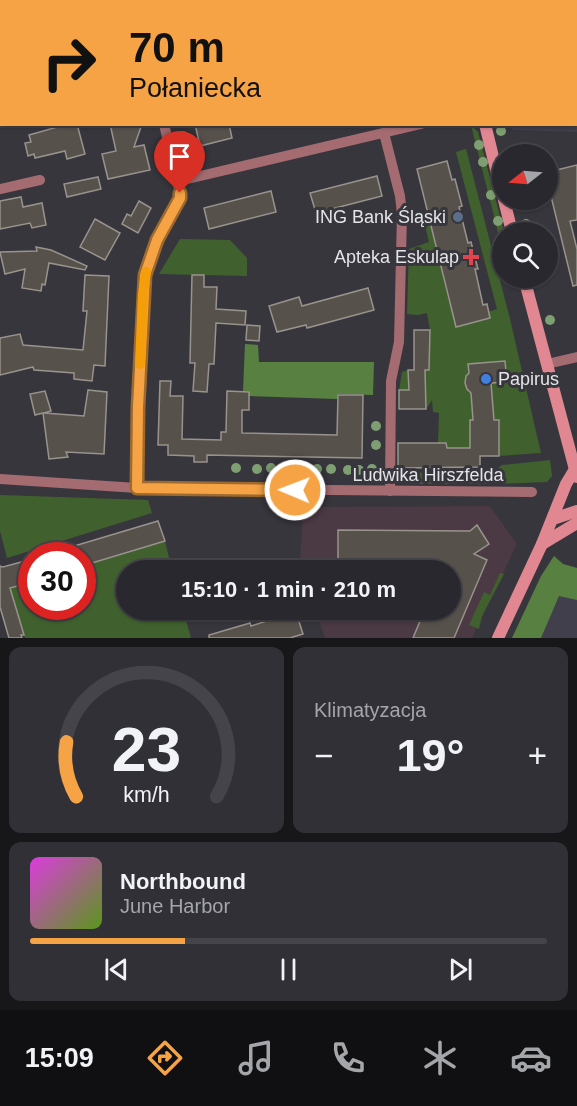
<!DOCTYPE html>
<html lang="pl">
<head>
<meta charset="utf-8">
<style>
  body { margin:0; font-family:Helvetica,sans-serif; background:#313036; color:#f1f3f6; height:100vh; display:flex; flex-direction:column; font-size:22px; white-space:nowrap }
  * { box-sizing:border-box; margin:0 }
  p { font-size:20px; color:#a5a6aa }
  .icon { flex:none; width:33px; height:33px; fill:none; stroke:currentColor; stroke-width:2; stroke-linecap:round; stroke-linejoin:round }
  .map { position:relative; height:638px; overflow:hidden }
  .drawer { display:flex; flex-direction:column; gap:9px; padding:9px; background:#171619; flex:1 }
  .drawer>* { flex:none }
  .top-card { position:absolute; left:0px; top:0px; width:578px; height:126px; box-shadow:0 2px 4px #0004,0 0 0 2px #45444a; background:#f5a345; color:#111; overflow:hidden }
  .needle { width:39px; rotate:253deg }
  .controls { position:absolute; left:492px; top:144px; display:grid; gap:12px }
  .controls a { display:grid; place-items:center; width:66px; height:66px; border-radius:50%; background:#29282e; box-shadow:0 2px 4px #0004,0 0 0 2px #45444a; font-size:30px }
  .speed { position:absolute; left:18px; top:542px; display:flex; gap:12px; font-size:30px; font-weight:700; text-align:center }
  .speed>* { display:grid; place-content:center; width:78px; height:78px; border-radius:50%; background:#29282e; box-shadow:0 2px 4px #0004,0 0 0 2px #45444a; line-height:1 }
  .speed .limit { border:9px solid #d22; background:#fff; color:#111 }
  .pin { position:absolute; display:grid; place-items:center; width:51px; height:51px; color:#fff; margin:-62px -26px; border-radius:50% 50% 50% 0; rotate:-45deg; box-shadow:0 0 6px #0007 }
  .pin .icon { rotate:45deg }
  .me { position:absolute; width:66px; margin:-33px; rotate:271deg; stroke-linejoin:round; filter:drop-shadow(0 0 4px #0008) }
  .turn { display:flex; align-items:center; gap:21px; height:126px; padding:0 30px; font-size:27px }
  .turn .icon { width:78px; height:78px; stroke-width:2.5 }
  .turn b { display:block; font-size:42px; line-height:51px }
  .big { font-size:45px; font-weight:800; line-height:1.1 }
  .drawer .card { flex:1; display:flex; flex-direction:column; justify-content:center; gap:9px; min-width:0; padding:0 21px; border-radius:12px; background:#313036 }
  .drawer .dial { align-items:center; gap:0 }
  .dial svg { height:156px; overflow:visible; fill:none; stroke:#45444a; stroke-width:7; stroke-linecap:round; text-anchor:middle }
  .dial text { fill:#f1f3f6; stroke:none }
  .song { display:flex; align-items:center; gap:18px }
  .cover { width:72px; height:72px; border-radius:9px; background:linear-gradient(135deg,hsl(300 70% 55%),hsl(90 70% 35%)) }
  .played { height:6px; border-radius:3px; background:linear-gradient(90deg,#f5a345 30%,#45444a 30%) }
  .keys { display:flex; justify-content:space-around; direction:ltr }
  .heat { display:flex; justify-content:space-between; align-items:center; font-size:33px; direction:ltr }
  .drawer .tiles { flex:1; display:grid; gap:9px; grid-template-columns:1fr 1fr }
  .card:last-child { grid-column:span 2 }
  .trip { position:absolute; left:116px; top:560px; width:345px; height:60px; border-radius:30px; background:#29282e; box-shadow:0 2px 4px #0004,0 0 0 2px #45444a; font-weight:800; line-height:60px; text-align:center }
  .tabs { display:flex; height:96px; justify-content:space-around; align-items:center; background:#101012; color:#a5a6aa }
  .tabs .icon { width:42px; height:42px }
  .tabs .on { color:#f5a345 }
  .tabs b { font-size:27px; color:#f1f3f6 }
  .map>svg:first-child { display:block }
  .built { fill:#403f4b }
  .education { fill:#4b3943 }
  .green { fill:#40612e }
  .forest { fill:#578041 }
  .building { fill:#57514c; stroke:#99938d; stroke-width:1.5 }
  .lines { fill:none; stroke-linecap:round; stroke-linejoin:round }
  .street { stroke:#a46c71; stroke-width:10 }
  .secondary { stroke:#e18791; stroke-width:12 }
  .tree { fill:#7e9f71 }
  .route-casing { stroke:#9f6a2d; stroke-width:15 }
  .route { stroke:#f5a345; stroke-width:10 }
  .slow { stroke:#f59e0b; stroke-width:10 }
  .service-dot { fill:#5c6f8a; stroke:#37363d; stroke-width:2 }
  .health-dot { fill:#e0444e; stroke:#37363d; stroke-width:2 }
  .shop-dot { fill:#3f7fe0; stroke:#37363d; stroke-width:2 }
  .labels { text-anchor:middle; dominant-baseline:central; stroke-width:6; stroke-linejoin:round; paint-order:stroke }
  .poi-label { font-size:18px; fill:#e4e4e8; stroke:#37363d; text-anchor:end }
  .street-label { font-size:18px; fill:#e4e4e8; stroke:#37363d }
</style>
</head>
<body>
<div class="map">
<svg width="577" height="638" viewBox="0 0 577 638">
  <rect width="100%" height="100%" fill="#37363d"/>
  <!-- built -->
  <g class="built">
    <path d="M478,0h99v132l-65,-2 -1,-5 65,-1v-122z"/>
    <path d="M554,556l9,8 14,4v70h-65l29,-62z"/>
  </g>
  <!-- education -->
  <path class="education" d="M490,506l27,38 -45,94h-147l-10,-29h135v-39h-147l-3,-9 3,-47 -5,-7z"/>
  <!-- green -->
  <g class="green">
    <path d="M471,125l7,7 26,100 -2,16z"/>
    <path d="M466,149l44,170 31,134 -42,3v-35l-29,27h-23l-1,-5h-8l1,-30 -6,-1 -1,-12 -6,9 -1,-19h-26l3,-18 6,-2v9h9v-9h12l1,-40 -3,-17 -9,2 -11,-1 2,-65 20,-7 -6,-25 6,-2 19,61 -5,2 6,24h5l31,11 12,-4 -41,-157z"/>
    <path d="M180,239l50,1 17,18v18l-88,-2z"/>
    <path d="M550,460l2,16 -5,6 -52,2 -1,-13 8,-6z"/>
    <path d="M489,471l1,13h-82l-9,-11z"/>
    <path d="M0,495l148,5 4,13 -145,45 -7,-27z"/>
    <path d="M165,541l7,29h-46v39h57l8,29h-166l-15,-50 21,-6 1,24h50l1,-40z"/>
    <path d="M500,573l4,1 -22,42 -3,13 -10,-4 15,-33 6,3z"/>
  </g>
  <!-- forest -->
  <g class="forest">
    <path d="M245,344l13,1 1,17h115l-1,33 -35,-1 -1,5 -88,-3v-5h-6z"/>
    <path d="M554,556l9,8 14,4v32l-18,-4 -18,42h-29l29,-62z"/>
  </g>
  <!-- building -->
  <g class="building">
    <path d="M68,124h9l8,30 -18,5 -2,-8 -30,7 -1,-4 -6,2 -3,-13 6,-1 -2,-7z"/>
    <path d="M110,124h32l-8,23 10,-2 6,25 -42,9 -6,-25 14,-3z"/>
    <path d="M195,124h34l3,14 -32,8z"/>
    <path d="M447,161l5,19 3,-1 7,27 -3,1 9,36 3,-1 7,27h-3l8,36 4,-1 3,14 -34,9 -39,-158z"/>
    <path d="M577,165v55l-7,1 7,28v36l-4,1 -25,-102v-12z"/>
    <path d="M377,176l5,20 -66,17 -6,-20z"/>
    <path d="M98,177l3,12 -34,8 -3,-13z"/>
    <path d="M271,191l5,21 -67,17 -5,-21z"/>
    <path d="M21,197l2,10 19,-4 4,22 -14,3 -2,-5 -30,6v-28z"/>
    <path d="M139,201l12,7 -13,25 -16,-9 5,-10 4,2z"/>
    <path d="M95,219l25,14 -15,27 -25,-13z"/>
    <path d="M36,247l15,3 36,16 -2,4 -36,-7 -4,22 -3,-1 -1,7 -19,-3 3,-19 -20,5 -5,-22 37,-1z"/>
    <path d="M85,275l24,1 -4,90 -11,-1 -2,16 -18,-2v-6l-40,-3 -1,-3 -33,8v-37l20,-4 3,11 60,5 4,-39h-4z"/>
    <path d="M192,275h12v12h13l-1,22 30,2 -1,14 -29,-2 -2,41h-5l-2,28 -14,-1 2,-28h-5z"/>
    <path d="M368,288l6,22 -67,18 -1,-3 -29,7 -8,-26 30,-9 3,9z"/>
    <path d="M247,325l13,1 -1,15 -13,-1z"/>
    <path d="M414,330h16l-1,40h-4l1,39h-27v-19h10l-1,-20h6z"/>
    <path d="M505,361l2,21 -16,1 3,37h5v36h-19v11l-82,1v-25h48l1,5h23v-28h3l-2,-27 -4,-4 -2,-6 1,-7 3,-3 -1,-9z"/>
    <path d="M160,381h11l-1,15h13l-1,43 39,1v-8h5l1,-41 22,1v18h-7v23l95,2 1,-40h25l-1,63 -155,-3v7h-13v-6l-26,-1v-10h-10z"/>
    <path d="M88,390l19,2 -3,62 -38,-2 2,5 -19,2 -6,-46 -8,2 -5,-21 15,-3 6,20 -7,2 40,3z"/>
    <path d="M158,521l7,20 -83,25v-11h-28v-3z"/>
    <path d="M477,525l12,19 -15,10 13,6 -33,78h-41l12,-29h25v-39l-112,-2v-38l132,1z"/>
    <path d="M32,559v23l-22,6 14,47h-3l1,3h-13l-9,-31v-41l3,1z"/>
    <path d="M296,612l7,22 -13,4h-81v-3l41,-12 1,3z"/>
  </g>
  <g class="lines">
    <!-- street -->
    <g class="street">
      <path d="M132,0l1,2"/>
      <path d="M384,133l16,63 2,18 -3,128 -8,39 -1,110"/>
      <path d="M179,181l242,-57"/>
      <path d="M0,189l40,-9"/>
      <path d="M547,364l30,-7"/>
      <path d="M0,479l137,9 395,4"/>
      <path d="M137,488l1,-81 7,-132 12,-35 23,-42v-5l-16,-69"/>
    </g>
    <!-- secondary -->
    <g class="secondary">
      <path d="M456,0v2"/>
      <path d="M36,2l6,-2"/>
      <path d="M0,10h2"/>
      <path d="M485,124l17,70"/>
      <path d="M504,200l8,32"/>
      <path d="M524,278l53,199"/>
      <path d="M553,519l24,-8"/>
      <path d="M542,544l35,-21"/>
      <path d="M498,638l44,-94 24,-60 9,-15"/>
    </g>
  </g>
  <!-- trees -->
  <g class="tree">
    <circle cx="501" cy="131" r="5"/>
    <circle cx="183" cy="136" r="5"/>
    <circle cx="479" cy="145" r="5"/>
    <circle cx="483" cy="162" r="5"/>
    <circle cx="491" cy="195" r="5"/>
    <circle cx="498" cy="221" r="5"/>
    <circle cx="526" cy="224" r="5"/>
    <circle cx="550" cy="320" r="5"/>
    <circle cx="376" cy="426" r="5"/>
    <circle cx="376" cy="445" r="5"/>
    <circle cx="236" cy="468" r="5"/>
    <circle cx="271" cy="468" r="5"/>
    <circle cx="287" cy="468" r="5"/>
    <circle cx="257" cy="469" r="5"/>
    <circle cx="317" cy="469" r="5"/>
    <circle cx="331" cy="469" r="5"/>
    <circle cx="372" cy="469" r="5"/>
    <circle cx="348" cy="470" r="5"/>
    <circle cx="359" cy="470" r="5"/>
  </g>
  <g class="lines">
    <!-- route casing -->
    <g class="route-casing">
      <path id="route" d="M180,193v5l-23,42 -12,35 -7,132 -1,81 158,2"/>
    </g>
    <!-- route -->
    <use href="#route" class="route"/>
    <!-- slow -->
    <path class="slow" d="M140,364l3,-70 3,-22"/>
  </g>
  <!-- markers -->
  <circle class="service-dot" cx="458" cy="217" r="6"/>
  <path class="health-dot" d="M468 248h6v6h6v6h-6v6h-6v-6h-6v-6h6z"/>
  <circle class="shop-dot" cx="486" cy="379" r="6"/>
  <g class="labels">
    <!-- poi labels -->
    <g class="poi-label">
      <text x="446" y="217">ING Bank Śląski</text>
      <text x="459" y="257">Apteka Eskulap</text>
      <text x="498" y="379" text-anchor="start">Papirus</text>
    </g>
    <!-- street labels -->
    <g class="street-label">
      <text x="428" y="475">Ludwika Hirszfelda</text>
    </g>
  </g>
</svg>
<div class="controls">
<a><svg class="needle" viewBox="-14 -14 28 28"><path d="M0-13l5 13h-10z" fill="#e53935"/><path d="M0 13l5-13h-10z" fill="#a5a6aa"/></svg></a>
<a><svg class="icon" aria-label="search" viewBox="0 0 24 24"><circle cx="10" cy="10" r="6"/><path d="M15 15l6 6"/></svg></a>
</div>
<div class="speed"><div class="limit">30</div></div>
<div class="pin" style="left:180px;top:193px;background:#d93025"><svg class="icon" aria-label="arrive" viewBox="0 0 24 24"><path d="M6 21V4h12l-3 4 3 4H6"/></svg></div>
<svg class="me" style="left:295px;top:490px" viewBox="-20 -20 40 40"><circle r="17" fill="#f5a345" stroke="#fff" stroke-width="3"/><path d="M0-11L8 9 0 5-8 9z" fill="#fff"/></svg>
<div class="trip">15:10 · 1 min · 210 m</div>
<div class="top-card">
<div class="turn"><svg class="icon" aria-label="right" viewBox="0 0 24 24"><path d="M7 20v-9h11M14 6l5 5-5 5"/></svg><div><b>70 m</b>Połaniecka</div></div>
</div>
</div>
<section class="drawer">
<div class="tiles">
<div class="card dial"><svg viewBox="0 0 100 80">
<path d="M14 69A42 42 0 1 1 86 69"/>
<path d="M14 69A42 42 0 0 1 9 41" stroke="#f5a345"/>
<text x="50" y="56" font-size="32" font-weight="700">23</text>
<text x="50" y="72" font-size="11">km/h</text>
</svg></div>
<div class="card"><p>Klimatyzacja</p>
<div class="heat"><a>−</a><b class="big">19°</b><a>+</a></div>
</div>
<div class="card">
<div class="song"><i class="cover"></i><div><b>Northbound</b><p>June Harbor</p></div></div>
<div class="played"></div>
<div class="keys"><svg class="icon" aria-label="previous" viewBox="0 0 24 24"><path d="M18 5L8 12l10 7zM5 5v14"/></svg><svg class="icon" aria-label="pause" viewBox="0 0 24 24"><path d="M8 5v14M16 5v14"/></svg><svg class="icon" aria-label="next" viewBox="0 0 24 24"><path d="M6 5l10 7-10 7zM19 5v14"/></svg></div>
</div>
</div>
</section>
<nav class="tabs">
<b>15:09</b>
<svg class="icon on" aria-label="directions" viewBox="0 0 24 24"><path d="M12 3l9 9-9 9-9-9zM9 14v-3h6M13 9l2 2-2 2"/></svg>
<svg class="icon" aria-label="music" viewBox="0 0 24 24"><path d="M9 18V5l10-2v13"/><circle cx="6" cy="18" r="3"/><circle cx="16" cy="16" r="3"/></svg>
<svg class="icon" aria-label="phone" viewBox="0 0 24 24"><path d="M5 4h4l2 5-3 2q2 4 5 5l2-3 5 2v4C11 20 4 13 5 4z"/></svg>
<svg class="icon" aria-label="climate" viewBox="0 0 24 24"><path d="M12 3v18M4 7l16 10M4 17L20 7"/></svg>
<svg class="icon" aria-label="car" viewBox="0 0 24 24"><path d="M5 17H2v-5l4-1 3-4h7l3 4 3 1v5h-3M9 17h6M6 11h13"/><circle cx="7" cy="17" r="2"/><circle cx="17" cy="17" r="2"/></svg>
</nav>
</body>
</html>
